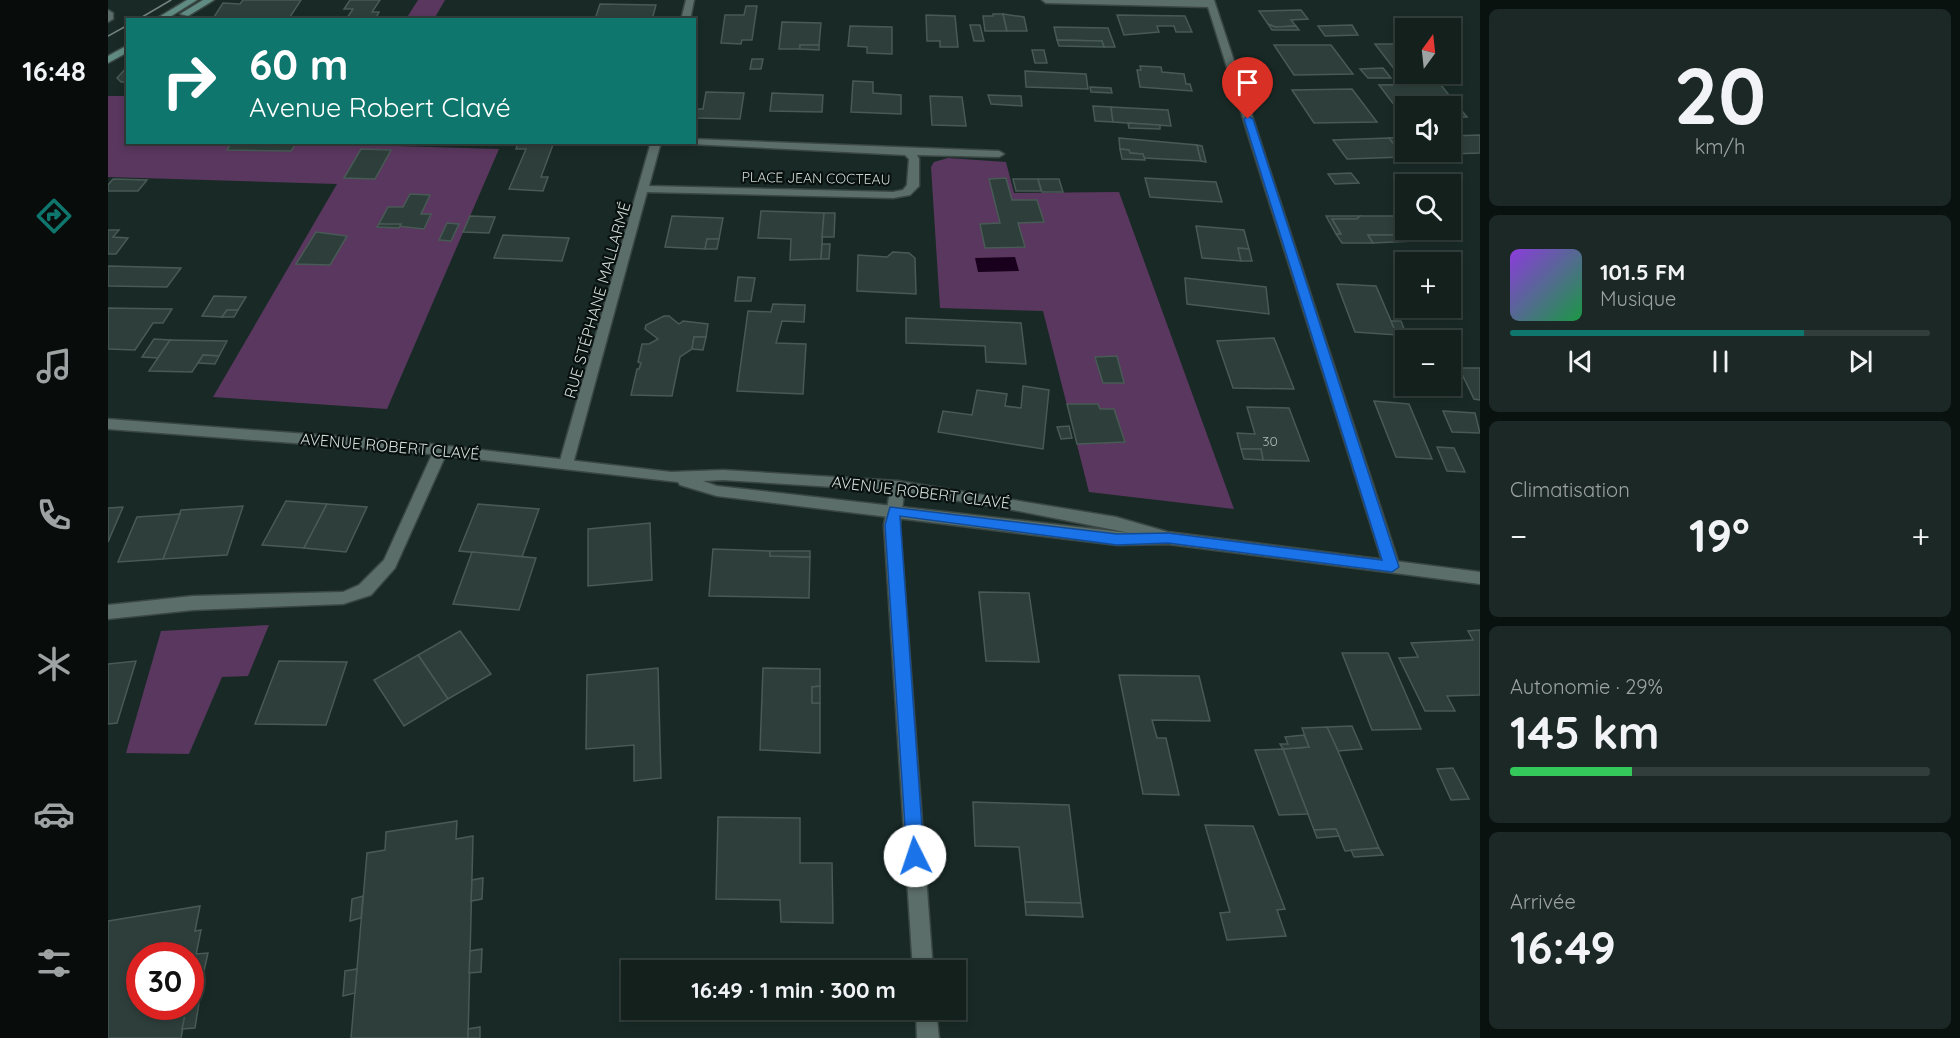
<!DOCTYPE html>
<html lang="fr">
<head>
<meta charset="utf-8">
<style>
  body { margin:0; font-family:Quicksand,sans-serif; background:#1c2825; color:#f1f3f6; height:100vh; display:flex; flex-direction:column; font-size:22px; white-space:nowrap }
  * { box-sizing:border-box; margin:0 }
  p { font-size:20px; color:#9da3a3 }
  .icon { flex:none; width:33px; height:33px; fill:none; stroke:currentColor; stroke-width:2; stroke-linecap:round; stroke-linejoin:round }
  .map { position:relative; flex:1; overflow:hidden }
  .panel { display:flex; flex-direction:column; gap:9px; padding:9px; background:#0a120f; width:480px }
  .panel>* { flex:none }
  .hud { position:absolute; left:18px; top:18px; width:570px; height:126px; border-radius:0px; box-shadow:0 3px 9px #0003,0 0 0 2px #323e3b; background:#0f766e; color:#fff; overflow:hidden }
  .needle { width:39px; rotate:15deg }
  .buttons { position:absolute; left:1287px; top:18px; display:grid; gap:12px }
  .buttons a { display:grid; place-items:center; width:66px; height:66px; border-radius:0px; background:#13201c; box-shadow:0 3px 9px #0003,0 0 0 2px #323e3b; font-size:30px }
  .speed { position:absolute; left:18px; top:942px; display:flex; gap:12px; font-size:30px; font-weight:700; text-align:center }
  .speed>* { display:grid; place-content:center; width:78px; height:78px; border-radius:50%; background:#13201c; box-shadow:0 3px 9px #0003,0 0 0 2px #323e3b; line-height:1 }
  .speed .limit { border:9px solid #d22; background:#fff; color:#111 }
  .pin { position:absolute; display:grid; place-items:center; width:51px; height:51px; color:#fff; margin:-62px -26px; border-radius:50% 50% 50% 0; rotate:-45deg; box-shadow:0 0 6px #0007 }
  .pin .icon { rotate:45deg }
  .me { position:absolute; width:66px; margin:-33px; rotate:356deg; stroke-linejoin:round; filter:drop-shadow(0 0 4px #0008) }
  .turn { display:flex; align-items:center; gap:21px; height:126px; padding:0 24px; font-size:27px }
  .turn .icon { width:78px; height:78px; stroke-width:2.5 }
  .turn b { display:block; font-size:42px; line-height:51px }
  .big { font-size:45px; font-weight:700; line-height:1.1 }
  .panel .widget { flex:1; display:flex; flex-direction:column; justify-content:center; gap:9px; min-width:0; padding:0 21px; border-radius:9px; background:#1c2825 }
  .panel .dial { align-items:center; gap:0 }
  .dial b { font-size:78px; line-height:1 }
  .song { display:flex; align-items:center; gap:18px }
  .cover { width:72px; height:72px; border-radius:9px; background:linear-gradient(135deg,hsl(270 70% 55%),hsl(140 70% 35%)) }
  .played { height:6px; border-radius:3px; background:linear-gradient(90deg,#0f766e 70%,#323e3b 70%) }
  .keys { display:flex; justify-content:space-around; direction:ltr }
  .heat { display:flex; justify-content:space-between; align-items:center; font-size:33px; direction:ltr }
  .charge { height:9px; border-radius:4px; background:linear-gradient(90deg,#34c759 29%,#323e3b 0) }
  .trip { position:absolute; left:513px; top:960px; width:345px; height:60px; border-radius:0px; background:#13201c; box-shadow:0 3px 9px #0003,0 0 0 2px #323e3b; font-weight:700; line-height:60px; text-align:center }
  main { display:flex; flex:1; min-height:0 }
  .tabs { display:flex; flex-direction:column; width:108px; justify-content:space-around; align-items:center; background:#080d0b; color:#9da3a3 }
  .tabs .icon { width:42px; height:42px }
  .tabs .on { color:#0f766e }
  .tabs b { font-size:27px; color:#f1f3f6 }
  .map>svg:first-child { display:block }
  .green { fill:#5a375e }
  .water { fill:#19001c }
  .building { fill:#2e3f3b; stroke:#485a55; stroke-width:1.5 }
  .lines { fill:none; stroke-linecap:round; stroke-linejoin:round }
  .minor-casing { stroke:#3a4744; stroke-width:3 }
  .tertiary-casing { stroke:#3a4744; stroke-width:3 }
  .secondary-casing { stroke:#3a4744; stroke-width:3 }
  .minor { fill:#5c6e6a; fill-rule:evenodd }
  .tertiary { fill:#5c6e6a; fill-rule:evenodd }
  .secondary { fill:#608b82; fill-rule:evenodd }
  .tram { stroke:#75837f; stroke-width:1.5 }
  .route { fill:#1a73e8; stroke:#114b97; stroke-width:1.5 }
  .labels { text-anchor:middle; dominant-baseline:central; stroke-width:4.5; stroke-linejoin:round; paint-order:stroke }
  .far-street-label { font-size:14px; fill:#d2ddda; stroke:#09110f }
  .number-label { font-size:14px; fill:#a9b6b2 }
  .street-label { font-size:16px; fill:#d2ddda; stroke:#09110f }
</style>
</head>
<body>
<main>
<nav class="tabs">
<b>16:48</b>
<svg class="icon on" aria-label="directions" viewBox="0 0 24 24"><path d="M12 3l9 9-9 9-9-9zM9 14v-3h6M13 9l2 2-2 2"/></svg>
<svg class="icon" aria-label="music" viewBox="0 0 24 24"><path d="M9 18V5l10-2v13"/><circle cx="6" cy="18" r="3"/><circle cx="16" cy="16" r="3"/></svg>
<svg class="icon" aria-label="phone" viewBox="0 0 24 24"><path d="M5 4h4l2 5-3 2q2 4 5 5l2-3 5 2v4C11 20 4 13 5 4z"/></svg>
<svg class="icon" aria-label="climate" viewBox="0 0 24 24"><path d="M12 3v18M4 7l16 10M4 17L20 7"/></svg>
<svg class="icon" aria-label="car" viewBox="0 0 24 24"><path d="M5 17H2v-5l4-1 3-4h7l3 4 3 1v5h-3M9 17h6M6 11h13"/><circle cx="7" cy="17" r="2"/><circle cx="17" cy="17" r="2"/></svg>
<svg class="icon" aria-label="filters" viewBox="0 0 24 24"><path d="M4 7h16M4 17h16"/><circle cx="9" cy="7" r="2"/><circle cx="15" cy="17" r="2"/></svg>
</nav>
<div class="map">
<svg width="1372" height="1038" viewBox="0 0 1372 1038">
  <rect width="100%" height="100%" fill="#192a26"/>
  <!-- green -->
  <g class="green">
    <path d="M310,0h27l-11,19h-28z"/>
    <path d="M0,96h19l1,46h234l-1,3 138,4 -112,260 -174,-12 124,-213 -229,-7z"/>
    <path d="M840,158l58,4 8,31 105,-1 115,317 -145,-17 -46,-181 -103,-3 -9,-141 3,-5z"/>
    <path d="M161,625l-21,51 -26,1 -33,77 -63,-1 35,-122z"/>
  </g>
  <!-- water -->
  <path class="water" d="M907,257l4,14 -41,1 -3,-14z"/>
  <!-- building -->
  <g class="building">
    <path d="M135,0h58l-13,20h-76l11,-17 17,1z"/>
    <path d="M242,0h30l-8,12h7l-4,8h-43l15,-2 6,-9h-9z"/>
    <path d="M492,4l56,1 -4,15 -57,-1z"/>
    <path d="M638,6h11l-5,34h-10l-1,4 -20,-1 4,-28h19z"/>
    <path d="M1193,10l7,9 -17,1 5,6 -21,1 -7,-3 -9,-13z"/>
    <path d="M885,14h10l4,17h-22l-2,-15h10z"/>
    <path d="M895,14l21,3 3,14h-20z"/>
    <path d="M818,15l29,1 3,31h-18v-6h-13z"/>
    <path d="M1009,15l68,1 7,16h-16l-2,-6h-17l2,6 -35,3z"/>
    <path d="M674,22l39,1 -2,22h-19v4h-21z"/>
    <path d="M1160,24l7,3 21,-1 3,4h-27z"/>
    <path d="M862,25h10l4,16h-10z"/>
    <path d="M1244,25l6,10 -33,1 -7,-10z"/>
    <path d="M742,26l42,1v27l-25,-1v-6l-19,-1z"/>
    <path d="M946,27l54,1 7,19h-11l-2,-6 -45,-1z"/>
    <path d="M949,40l45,1 2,6 -45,-1z"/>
    <path d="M1267,44h31v30h44v-9l8,8 -60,1z"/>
    <path d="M692,45h19v5l-19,-1z"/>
    <path d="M1166,45h57l22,29 -59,1z"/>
    <path d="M924,50h12l3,13h-12z"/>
    <path d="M644,59h11l-2,10h-11z"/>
    <path d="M20,66v16h-7l-4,-4z"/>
    <path d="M1032,66l21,1 1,5 22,2 2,10h4l2,7 -52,-4 -3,-17h4z"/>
    <path d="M1275,68l8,10h-23l-8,-9z"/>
    <path d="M917,71l61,3 2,15 -62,-2z"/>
    <path d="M745,81l20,1v11l28,2v19l-50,-2z"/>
    <path d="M1332,84l27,33h-17v-11h-44l-2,12 -25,-33z"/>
    <path d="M982,87l21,1 1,5 -21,-1z"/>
    <path d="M1244,89l25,33 -63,1 -22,-33z"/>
    <path d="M598,92l38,1 -4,26 -45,-1 3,-9h5z"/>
    <path d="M664,93l51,2 -1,17 -52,-1z"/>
    <path d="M880,95l33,1 1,10 -31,-2z"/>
    <path d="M822,96l32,1 4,29 -34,-1z"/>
    <path d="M985,106l18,1 2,15 -18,-1z"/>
    <path d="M1003,107l57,3 3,16 -58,-4z"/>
    <path d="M1020,123l32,2v4l-31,-1z"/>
    <path d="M1372,135v18l-28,1 -3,-2 1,-16z"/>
    <path d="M1296,137l2,15h7v4l-10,1 -14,-19z"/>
    <path d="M1011,138l78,7 4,16 -57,-3 -1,-4 -13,-1 -1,-3 -9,-1z"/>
    <path d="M1281,138l14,19 -56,2 -14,-19z"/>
    <path d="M124,142h65l-6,9 -64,-1z"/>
    <path d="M410,142h36l-13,35h7l-5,14 -34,-2 17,-40h-10z"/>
    <path d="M1089,145l5,1 4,16 -5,-1z"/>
    <path d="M253,149l30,1 -16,29 -31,-1z"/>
    <path d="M1012,149l9,1 1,3 13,1 2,6 -23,-1z"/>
    <path d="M1243,173l8,10 -24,1 -7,-10z"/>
    <path d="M898,178l6,22h25l7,22 -26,1 7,24 -40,1 -5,-24 20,-1 -11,-44z"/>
    <path d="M1037,178l71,4 6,20 -72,-5z"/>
    <path d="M5,179l34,1 -9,11h-30v-6z"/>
    <path d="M905,179h25l3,12h-25z"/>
    <path d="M930,179h21l4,13h-21z"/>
    <path d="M302,194l20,1 -9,19h10l-7,15 -45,-5 9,-17h15z"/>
    <path d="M653,211l63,2 -3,46 -31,1 1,-21 -33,-1z"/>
    <path d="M716,213h11l-1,24h-12z"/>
    <path d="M362,216l25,1 -6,16 -26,-1z"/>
    <path d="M564,216l51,2 -4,21h-12l-2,10 -40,-2z"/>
    <path d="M1218,216h34l-3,3h-25l9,15h-5z"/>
    <path d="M1252,216h39l7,14 6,5h-44l5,8h-31l-6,-9h5l-9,-15h25z"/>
    <path d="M339,223l12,1 -8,17 -12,-1z"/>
    <path d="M271,224h22l-2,4 -22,-1z"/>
    <path d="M1088,226l48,4 5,19 -11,-1 3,13 -39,-3z"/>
    <path d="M0,230h11l-6,7 15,1 -12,16h-8z"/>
    <path d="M208,232l31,4 -17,29 -34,-1z"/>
    <path d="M395,235l66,3 -7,23 -68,-3z"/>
    <path d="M1260,235h43l3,6 -41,2z"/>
    <path d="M599,239h12l-2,10h-12z"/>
    <path d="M714,244h8l-1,15h-8z"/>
    <path d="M1130,248l11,1 3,12h-11z"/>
    <path d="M785,252l16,1 6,5 1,36 -59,-3 1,-36 29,2z"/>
    <path d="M0,266l73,2 -14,19 -59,-1z"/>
    <path d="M630,277l17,1 -4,23h-16z"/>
    <path d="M1077,278l81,9 3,27 -82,-10z"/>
    <path d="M1229,284l39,2 21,49 -42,-3z"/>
    <path d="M106,296l32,1 -8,13h-11l-5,7 -20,-1z"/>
    <path d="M665,304l32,1 -1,17 -22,-1 -6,22 30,1 -3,50 -66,-3 11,-80 23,1z"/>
    <path d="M0,308l64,1 -9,14h-10l-18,27 -27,-1z"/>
    <path d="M119,310h11l-4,7h-12z"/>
    <path d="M556,316h5l10,8 4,-3 25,3 -2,13h-12l-2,12 -12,8 -8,39 -41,-1 6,-26h2l2,-6 -3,-1 4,-18h7l9,-5 -13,-10 1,-4z"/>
    <path d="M798,318l115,5 5,41 -40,-2 -1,-16 -79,-3z"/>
    <path d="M1283,321h10l5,13 -10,-1z"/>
    <path d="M1328,336l18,1 3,7 -7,-1v-3h-11z"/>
    <path d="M586,337h12l-3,13 -11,-1z"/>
    <path d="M1166,338l20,51 -61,-1 -16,-47z"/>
    <path d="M46,339l16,1 -12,18 -16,-1z"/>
    <path d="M62,340l57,1 -8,15 -16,-1 -11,17 -43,-1z"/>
    <path d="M95,355l16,1 -4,8 -17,-1z"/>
    <path d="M1009,356l7,27h-21l-8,-26z"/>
    <path d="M1351,368h21v32l-6,-1z"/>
    <path d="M915,386l26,4 -6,59 -105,-17 5,-21 29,4 5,-25 30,4 -2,12 16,2z"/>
    <path d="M1266,401l35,3 23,55 -36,-2z"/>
    <path d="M959,404h31l2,5h14l11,33 -48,2z"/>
    <path d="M1139,407l42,1 20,53 -46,-1 -2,-11h-20l-4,-16 18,1z"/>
    <path d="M1335,411l32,2 5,20 -28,-1z"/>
    <path d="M961,426l3,12 -11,1 -4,-12z"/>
    <path d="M1329,447l17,1 11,24 -18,-1z"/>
    <path d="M1133,449h20l2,11 -19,-1z"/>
    <path d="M178,501l41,3 -23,44 -42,-3z"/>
    <path d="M219,504l40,3 -21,45 -42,-4z"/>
    <path d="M370,504l61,5 -17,48 -63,-6z"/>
    <path d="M135,506l-16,49 -64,4 18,-49z"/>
    <path d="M15,507l-15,35v-34z"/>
    <path d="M72,514l-17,45 -45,3 19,-45z"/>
    <path d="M542,523l2,57 -64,6v-57z"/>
    <path d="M605,549l57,2v5l40,1 -1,41 -100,-2z"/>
    <path d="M662,551h40v6l-40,-1z"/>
    <path d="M364,552l64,6 -17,52 -66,-6z"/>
    <path d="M871,592l50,1 10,69 -53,-1z"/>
    <path d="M1372,630v65l-33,1 8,15h-30l-26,-53 19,-1 -7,-14 62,-3 -5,-9z"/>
    <path d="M352,631l31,43 -43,25 -30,-44z"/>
    <path d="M1234,653h46l33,76 -49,1z"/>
    <path d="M310,655l30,44 -44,27 -30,-46z"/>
    <path d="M28,661l-19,62 -9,1v-60z"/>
    <path d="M171,661l68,1 -21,63 -71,-1z"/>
    <path d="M550,668l3,110 -27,3v-36l-48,4 1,-74z"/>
    <path d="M655,668l57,1v17l-8,1v16h8v50l-60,-3z"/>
    <path d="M1011,675l80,1 11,45 -58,-1 5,18h9l13,57 -36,-1z"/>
    <path d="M712,686v17h-8v-16z"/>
    <path d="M1244,726l10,23 -24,2 -11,-24z"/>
    <path d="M1219,727l11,24 41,97 -34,3 -9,-22 -22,1 -31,-81 26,-2 -7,-19z"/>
    <path d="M1196,735l5,12 -26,2 -3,-5h8l-3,-7z"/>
    <path d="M1175,749l25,65 -29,1 -24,-65z"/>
    <path d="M1345,768l16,31 -18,1 -14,-31z"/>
    <path d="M865,802l96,3 12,98 -56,-1 -6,-55 -44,-1z"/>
    <path d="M610,817l82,1v45h32l1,60 -52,-1 -1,-22 -64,-1z"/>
    <path d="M349,821l-1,18 17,-3 -5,202h-117l16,-185 18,-3 1,-18z"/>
    <path d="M1097,825l48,1 32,83 -8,1 9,26 -59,4 -7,-27 10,-1z"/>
    <path d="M1228,829l3,7 -22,2 -3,-8z"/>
    <path d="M1271,848l4,7 -29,2 -3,-7z"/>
    <path d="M375,878l-1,21 -11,2 1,-21z"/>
    <path d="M255,896l-2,22 -11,3 2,-22z"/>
    <path d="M917,902l56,1 2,14 -57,-2z"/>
    <path d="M92,906l-5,25 6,-1 -11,55v-29h-50v50h47l-6,32h-73v-117z"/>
    <path d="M374,949l-1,23 -12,1 1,-22z"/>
    <path d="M100,953l-5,22 -11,3 4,-24z"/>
    <path d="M249,969l-2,24 -12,3 2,-25z"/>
    <path d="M91,1003l-4,25 -13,1 5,-23z"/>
    <path d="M372,1027v11h-12v-9z"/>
  </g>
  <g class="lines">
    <!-- minor casing -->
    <g class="minor-casing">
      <g id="minor">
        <path d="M578,0h8l-4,20h-9z"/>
        <path d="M934,0h172l186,567 -2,4h-12l-2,-4 -176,-560 -162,-4z"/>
        <path d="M0,10l5,3v6l-5,3z"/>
        <path d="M586,139l305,12 5,3 -5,3 -82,-2 2,4v27l-9,9 -17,3 -246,-6 -74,272 -7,5 -5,-1 -2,-4 92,-322h10l-12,44 244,6 10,-2 4,-5 2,-26 -4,-4 -215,-11 -1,-2h5z"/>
        <path d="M333,445l7,5 -53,118 -24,27 -28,9 -150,6 -85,9v-14l85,-9 150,-4 16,-7 25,-25 50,-110z"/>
        <path d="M790,481l7,5 -5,39 33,445h-20l-29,-445 7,-39z"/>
        <path d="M808,1010h20l3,28h-22z"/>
      </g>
    </g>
    <!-- tertiary casing -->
    <g class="tertiary-casing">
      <path id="tertiary" d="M0,419l305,23 258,30 52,-2 175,11 218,36 52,15 312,40v12l-312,-40 -51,1 -400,-49 -37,-11 -2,-3 -265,-30 -305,-23zM615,480l175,11 105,17 127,25 -413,-47 -14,-5z"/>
    </g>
    <!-- secondary casing -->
    <g class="secondary-casing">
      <g id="secondary">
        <path d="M79,0h10l-32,20h-11z"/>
        <path d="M95,0h11l-26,16 -8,-2z"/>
        <path d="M20,45v7l-20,11v-7z"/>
      </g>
    </g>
    <!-- minor -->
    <use href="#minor" class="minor"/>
    <!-- tertiary -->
    <use href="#tertiary" class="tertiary"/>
    <!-- secondary -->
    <use href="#secondary" class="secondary"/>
    <!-- tram -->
    <g class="tram">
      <path d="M29,20l34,-20"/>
      <path d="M0,36l20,-11"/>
    </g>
  </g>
  <!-- route -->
  <path class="route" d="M1140,116l5,3 146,448 -7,5 -224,-29 -51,2 -217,-29 24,340 -3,6 -6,2 -6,-2 -2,-6 -22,-331 5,-18 227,27 51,-1 214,27 -138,-441z"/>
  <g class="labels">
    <!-- far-street labels -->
    <g class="far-street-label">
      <text transform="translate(708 178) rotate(1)">PLACE JEAN COCTEAU</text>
    </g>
    <!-- number labels -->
    <g class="number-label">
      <text x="1162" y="441">30</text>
    </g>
    <!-- street labels -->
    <g class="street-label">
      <text transform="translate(489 300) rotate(-74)">RUE STÉPHANE MALLARMÉ</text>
      <text transform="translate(282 446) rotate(5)">AVENUE ROBERT CLAVÉ</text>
      <text transform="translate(813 492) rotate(7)">AVENUE ROBERT CLAVÉ</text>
    </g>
  </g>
</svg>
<div class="buttons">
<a><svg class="needle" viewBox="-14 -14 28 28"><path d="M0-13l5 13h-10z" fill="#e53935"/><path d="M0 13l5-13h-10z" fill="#9da3a3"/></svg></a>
<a><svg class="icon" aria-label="sound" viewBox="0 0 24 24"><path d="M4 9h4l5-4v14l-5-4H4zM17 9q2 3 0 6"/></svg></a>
<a><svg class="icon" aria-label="search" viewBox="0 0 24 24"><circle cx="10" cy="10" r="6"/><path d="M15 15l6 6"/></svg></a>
<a>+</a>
<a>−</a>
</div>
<div class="speed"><div class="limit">30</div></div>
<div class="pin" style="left:1140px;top:119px;background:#d93025"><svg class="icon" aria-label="arrive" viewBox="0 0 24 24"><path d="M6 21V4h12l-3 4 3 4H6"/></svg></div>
<svg class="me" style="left:807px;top:856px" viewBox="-20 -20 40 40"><circle r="19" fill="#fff"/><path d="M0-13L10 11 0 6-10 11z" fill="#1a73e8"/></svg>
<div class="trip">16:49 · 1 min · 300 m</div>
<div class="hud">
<div class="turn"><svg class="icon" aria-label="right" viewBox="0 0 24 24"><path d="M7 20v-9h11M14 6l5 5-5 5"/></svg><div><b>60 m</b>Avenue Robert Clavé</div></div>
</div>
</div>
<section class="panel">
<div class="widget dial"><b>20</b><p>km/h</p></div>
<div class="widget">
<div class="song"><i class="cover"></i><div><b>101.5 FM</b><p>Musique</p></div></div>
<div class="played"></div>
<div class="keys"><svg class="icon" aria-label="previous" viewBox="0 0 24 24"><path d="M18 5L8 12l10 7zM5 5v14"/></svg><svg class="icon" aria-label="pause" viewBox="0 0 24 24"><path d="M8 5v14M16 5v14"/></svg><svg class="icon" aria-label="next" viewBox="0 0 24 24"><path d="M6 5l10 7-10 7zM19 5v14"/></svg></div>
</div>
<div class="widget"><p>Climatisation</p>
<div class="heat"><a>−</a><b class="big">19°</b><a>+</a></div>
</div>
<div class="widget"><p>Autonomie · 29%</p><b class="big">145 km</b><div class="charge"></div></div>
<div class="widget"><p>Arrivée</p><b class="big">16:49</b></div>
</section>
</main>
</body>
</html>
